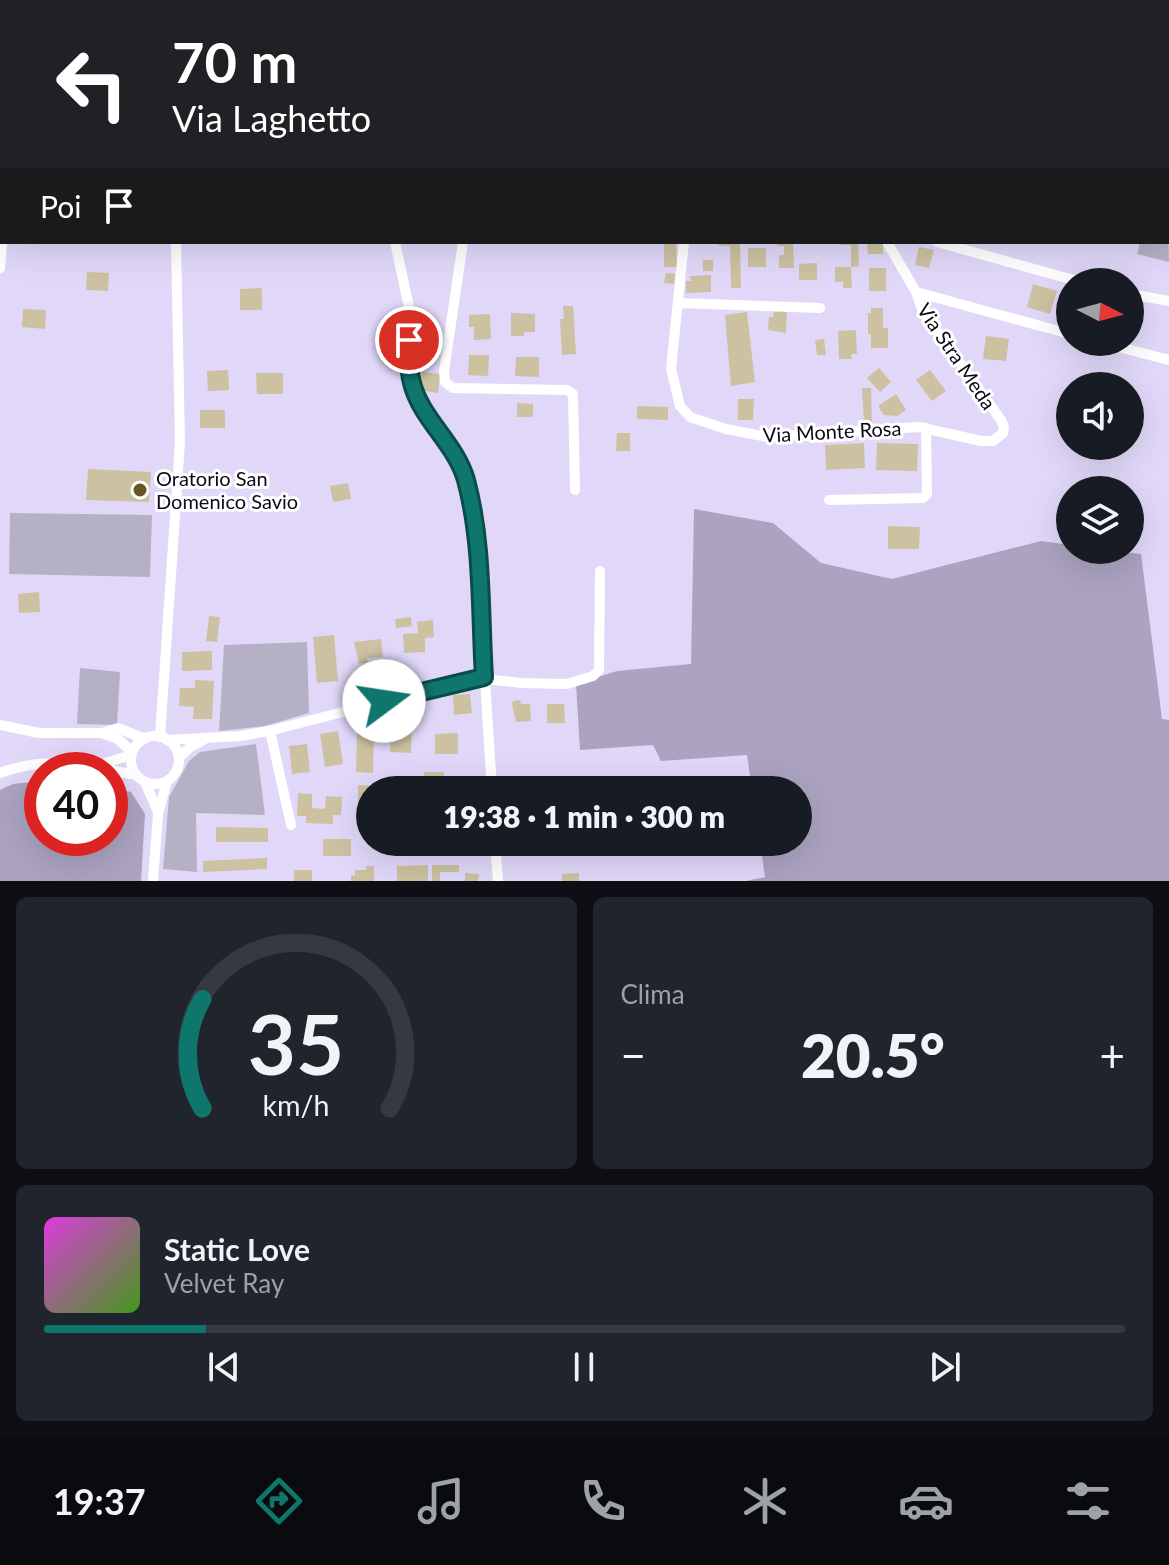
<!DOCTYPE html>
<html lang="it">
<head>
<meta charset="utf-8">
<style>
  body { margin:0; font-family:Lato,sans-serif; background:#20242c; color:#f1f3f6; height:100vh; display:flex; flex-direction:column; font-size:30px; white-space:nowrap }
  * { box-sizing:border-box; margin:0 }
  p { font-size:26px; color:#9ea1a6 }
  .icon { flex:none; width:44px; height:44px; fill:none; stroke:currentColor; stroke-width:2; stroke-linecap:round; stroke-linejoin:round }
  .map { position:relative; height:881px; overflow:hidden }
  .panel { display:flex; flex-direction:column; gap:16px; padding:16px; background:#0d0f14; flex:1 }
  .panel>* { flex:none }
  .hud { position:absolute; left:0px; top:0px; width:1170px; height:244px; box-shadow:0 8px 32px #0002; background:#202124; color:#fff; overflow:hidden }
  .needle { width:52px; rotate:96deg }
  .tools { position:absolute; left:1056px; top:268px; display:grid; gap:16px }
  .tools a { display:grid; place-items:center; width:88px; height:88px; border-radius:50%; background:#171b24; box-shadow:0 8px 32px #0002; font-size:40px }
  .speed { position:absolute; left:24px; top:752px; display:flex; gap:16px; font-size:40px; font-weight:700; text-align:center }
  .speed>* { display:grid; place-content:center; width:104px; height:104px; border-radius:50%; background:#171b24; box-shadow:0 8px 32px #0002; line-height:1 }
  .speed .limit { border:12px solid #d22; background:#fff; color:#111 }
  .pin { position:absolute; display:grid; place-items:center; width:68px; height:68px; color:#fff; margin:-34px; border:4px solid #fff; border-radius:50%; box-shadow:0 2px 8px #0007 }
  .me { position:absolute; width:88px; margin:-44px; rotate:76deg; stroke-linejoin:round; filter:drop-shadow(0 0 6px #0008) }
  .turn { display:flex; align-items:center; gap:28px; height:168px; padding:0 40px; font-size:36px }
  .turn .icon { width:104px; height:104px; stroke-width:2.5 }
  .turn b { display:block; font-size:56px; line-height:68px }
  .then { display:flex; align-items:center; height:76px; padding:0 40px; background:#0003; gap:16px; font-size:30px }
  .big { font-size:60px; font-weight:800; line-height:1.1 }
  .panel .card { flex:1; display:flex; flex-direction:column; justify-content:center; gap:12px; min-width:0; padding:0 28px; border-radius:12px; background:#20242c }
  .panel .dial { align-items:center; gap:0 }
  .dial svg { height:208px; overflow:visible; fill:none; stroke:#363941; stroke-width:7; stroke-linecap:round; text-anchor:middle }
  .dial text { fill:#f1f3f6; stroke:none }
  .song { display:flex; align-items:center; gap:24px }
  .cover { width:96px; height:96px; border-radius:12px; background:linear-gradient(135deg,hsl(300 70% 55%),hsl(100 70% 35%)) }
  .played { height:8px; border-radius:4px; background:linear-gradient(90deg,#0f766e 15%,#363941 15%) }
  .keys { display:flex; justify-content:space-around; direction:ltr }
  .heat { display:flex; justify-content:space-between; align-items:center; font-size:44px; direction:ltr }
  .panel .tiles { flex:1; display:grid; gap:16px; grid-template-columns:1fr 1fr }
  .card:last-child { grid-column:span 2 }
  .trip { position:absolute; left:356px; top:776px; width:456px; height:80px; border-radius:40px; background:#171b24; box-shadow:0 8px 32px #0002; font-weight:800; line-height:80px; text-align:center }
  .menu { display:flex; height:128px; justify-content:space-around; align-items:center; background:#090b0e; color:#9ea1a6 }
  .menu .icon { width:56px; height:56px }
  .menu .selected { color:#0f766e }
  .menu b { font-size:36px; color:#f1f3f6 }
  .map>svg:first-child { display:block }
  .green { fill:#b6b0c7 }
  .forest { fill:#aba3c0 }
  .lines { fill:none; stroke-linecap:round; stroke-linejoin:round }
  .stream { stroke:#9890ac; stroke-width:3 }
  .building { fill:#ccc1a1 }
  .minor { stroke:#fff; stroke-width:10 }
  .route-casing { stroke:#0a4d48; stroke-width:20 }
  .route { stroke:#0f766e; stroke-width:14 }
  .poi-dot { fill:#655623; stroke:#fff; stroke-width:3 }
  .labels { text-anchor:middle; dominant-baseline:central; stroke-width:6; stroke-linejoin:round; paint-order:stroke }
  .street-label { font-size:20px; fill:#0d0914; stroke:#fff }
  .poi-label { font-size:20px; fill:#0d0914; stroke:#fff; text-anchor:start }
</style>
</head>
<body>
<div class="map">
<svg width="1169" height="881" viewBox="0 0 1169 881">
  <rect width="100%" height="100%" fill="#e1d8f9"/>
  <!-- green -->
  <g class="green">
    <path d="M1168,225l1,37 -32,-8 3,-12h28z"/>
    <path d="M10,513l142,2 -2,62 -141,-3z"/>
    <path d="M307,642l2,71 -44,13 -46,5 5,-86z"/>
    <path d="M80,668l40,4 -3,53 -40,-1z"/>
    <path d="M256,744l9,71 -69,-2 1,59 -34,-3 6,-72 20,-36 11,-9z"/>
  </g>
  <!-- forest -->
  <g class="forest">
    <path d="M694,509l79,14 48,40 71,16 149,-38 29,4v5h39l32,4 21,165 7,1v161h-423l19,-4 -5,-35h38v-52h-46l-5,-35 -86,6 -8,-16 -73,5 -4,-66 41,-13 74,-7z"/>
    <path d="M42,781v57h68v-51l21,5 14,22 -4,67h-141v-91l13,-6z"/>
  </g>
  <g class="lines">
    <!-- stream -->
    <g class="stream">
      <path d="M0,110h2"/>
      <path d="M1168,242h1"/>
    </g>
  </g>
  <!-- building -->
  <g class="building">
    <path d="M664,242h12l1,25h-13z"/>
    <path d="M718,242h22l1,46h-10l-1,-42h-11z"/>
    <path d="M777,242h16l1,26h-15v-13h5v-9h-7z"/>
    <path d="M841,242h17l1,24 -8,1v-22h-10z"/>
    <path d="M867,242h16v12h-15z"/>
    <path d="M919,247l15,3 -5,18 -14,-3z"/>
    <rect x="748" y="248" width="18" height="19"/>
    <rect x="703" y="260" width="10" height="11"/>
    <path d="M817,263v17h-18v-16z"/>
    <path d="M835,267h16l1,21h-9v-6h-8z"/>
    <rect x="869" y="268" width="17" height="23"/>
    <path d="M87,272l22,1 -1,18 -22,-1z"/>
    <path d="M666,273l9,1 -1,10 -10,-1z"/>
    <path d="M711,275v17l-25,1v-12h5l-1,-5z"/>
    <path d="M1033,284l24,7 -7,23 -23,-7z"/>
    <path d="M262,288v22h-22v-21z"/>
    <path d="M563,306h10l3,48 -14,1 -2,-36h4z"/>
    <path d="M871,308h12v20h5v20h-17v-14h-3v-21h3z"/>
    <path d="M23,309l23,1 -1,19 -23,-2z"/>
    <path d="M774,309l13,1 -1,23 -18,-3 1,-13h4z"/>
    <path d="M747,312l8,70 -24,4 -6,-71z"/>
    <path d="M511,313l24,1v18h-11v4h-13z"/>
    <path d="M490,314l1,25 -17,1v-13h-5v-12z"/>
    <path d="M856,330l1,24h-6l1,5h-13l-1,-28z"/>
    <path d="M986,336l23,3 -3,22 -23,-2z"/>
    <path d="M824,339l2,16h-9l-2,-15z"/>
    <path d="M469,355h20l-1,21 -20,-1z"/>
    <path d="M516,357h23v20l-24,-1z"/>
    <path d="M879,368l12,14 -11,10 -13,-14z"/>
    <path d="M228,370l1,20 -21,1 -1,-20z"/>
    <path d="M930,370l16,21 -14,10 -16,-21z"/>
    <path d="M422,372l18,2 -2,19 -18,-3z"/>
    <path d="M256,373h27v21h-26z"/>
    <path d="M862,388h9l1,35 -8,1z"/>
    <path d="M896,394l10,16 -9,6 -13,-1 -6,-9z"/>
    <path d="M738,399h16l-1,21h-15z"/>
    <path d="M517,403l16,1v13h-16z"/>
    <path d="M637,406l31,1v13l-31,-1z"/>
    <rect x="200" y="410" width="25" height="18"/>
    <path d="M617,433h13v18h-14z"/>
    <path d="M864,443l1,25 -39,2 -1,-25z"/>
    <path d="M877,443l41,1 -1,27 -41,-1z"/>
    <path d="M88,469l63,3 -2,30 -63,-2z"/>
    <path d="M348,483l3,16 -18,3 -3,-16z"/>
    <path d="M888,526l32,1 -1,22h-31z"/>
    <path d="M39,592l1,20 -21,1 -1,-19z"/>
    <path d="M209,616l11,1 -3,25 -11,-1z"/>
    <path d="M411,617l1,9 -16,2 -1,-9z"/>
    <path d="M433,620l1,17 -9,1v14l-21,1 -1,-19 15,-1 -1,-11z"/>
    <path d="M334,635l4,46 -21,2 -4,-46z"/>
    <path d="M381,639l2,18 -16,1 1,5 -9,1 -5,-22z"/>
    <path d="M212,651v19l-30,1v-19z"/>
    <path d="M195,680l19,1 -2,38h-19l1,-12 -15,-1 1,-18h15z"/>
    <path d="M470,694l2,19 -18,2 -1,-20z"/>
    <path d="M520,700l1,4h9l1,17 -15,1 -4,-18 1,-3z"/>
    <path d="M547,704h17l1,19h-18z"/>
    <path d="M392,719l20,1 -1,33 -21,-1z"/>
    <path d="M357,730l17,1 -1,42 -17,-1z"/>
    <path d="M338,731l5,33 -18,3 -5,-33z"/>
    <path d="M458,733v21h-23v-20z"/>
    <path d="M307,744l3,28 -18,2 -3,-28z"/>
    <rect x="424" y="772" width="20" height="18"/>
    <rect x="518" y="778" width="19" height="12"/>
    <path d="M358,785l16,1v4h-4v32h-12z"/>
    <path d="M298,793l14,1v14l13,1 1,-13 16,1 -1,18h-8v9l-27,-1v-7h-9z"/>
    <path d="M216,827l52,1v14h-52z"/>
    <rect x="323" y="839" width="28" height="17"/>
    <rect x="414" y="842" width="28" height="14"/>
    <path d="M518,842h13l4,4 -8,9 -11,-10z"/>
    <path d="M267,858v11l-64,3v-11z"/>
    <path d="M428,865v16h-31v-15z"/>
    <path d="M432,865h27v7h-19v9h-8z"/>
    <path d="M366,866h8v15h-23v-6l4,1v-6h11z"/>
    <rect x="294" y="870" width="18" height="11"/>
    <path d="M465,873l14,1 -1,7h-13z"/>
    <path d="M579,873v8h-17v-7z"/>
  </g>
  <g class="lines">
    <!-- minor -->
    <g class="minor">
      <path d="M977,0l11,2"/>
      <path d="M23,2l1,-2"/>
      <path d="M385,2l1,-2"/>
      <path d="M494,2v-2"/>
      <path d="M758,2v-2"/>
      <path d="M897,2l1,-2"/>
      <path d="M0,10h2"/>
      <path d="M1168,35h1"/>
      <path d="M395,242l15,70 -1,56 3,17 16,30 26,37 11,24 10,44 17,270"/>
      <path d="M463,242l-19,129 1,11 8,6 114,2 6,4 2,96"/>
      <path d="M684,242l-13,127 9,37 10,11 36,12 41,8 152,-10 62,14h12l10,-8 1,-6 -3,-7 -78,-108 -7,-20 -29,-50"/>
      <path d="M937,242l144,40"/>
      <path d="M0,268l2,-26"/>
      <path d="M916,292l154,42"/>
      <path d="M1130,294l39,7"/>
      <path d="M678,303l142,5"/>
      <path d="M1099,342l70,18"/>
      <path d="M829,500l94,-2 4,-4 -1,-66"/>
      <path d="M0,725l39,8h63l16,-5 27,11"/>
      <path d="M270,731l21,94"/>
      <path d="M102,733l16,6 14,13"/>
      <circle cx="155" cy="760" r="24"/>
      <path d="M160,737l20,-295 -4,-200"/>
      <path d="M167,740l74,-4 32,-6 202,-52 47,5 45,1 26,-8 6,-6 1,-99"/>
      <path d="M179,758l10,-10 16,-9"/>
      <path d="M99,765l32,-10"/>
      <path d="M0,773c50,-19 86,-7 136,2"/>
      <path d="M145,782l13,30"/>
      <path d="M495,842l3,39"/>
      <path d="M153,881l5,-67 9,-33"/>
    </g>
  </g>
  <g class="lines">
    <!-- route casing -->
    <g class="route-casing">
      <path id="route" d="M384,701l100,-24c-4,-65 -1,-134 -18,-197 -10,-36 -45,-61 -54,-97 -4,-14 -3,-29 -3,-43"/>
    </g>
    <!-- route -->
    <use href="#route" class="route"/>
  </g>
  <!-- markers -->
  <circle class="poi-dot" cx="140" cy="490" r="8"/>
  <g class="labels">
    <!-- street labels -->
    <g class="street-label">
      <text transform="translate(957 356) rotate(56)">Via Stra Meda</text>
      <text transform="translate(832 431) rotate(-3)">Via Monte Rosa</text>
    </g>
    <!-- poi labels -->
    <g class="poi-label">
      <text x="156" y="478">Oratorio San<tspan x="156" dy="23">Domenico Savio</tspan></text>
    </g>
  </g>
</svg>
<div class="tools">
<a><svg class="needle" viewBox="-14 -14 28 28"><path d="M0-13l5 13h-10z" fill="#e53935"/><path d="M0 13l5-13h-10z" fill="#9ea1a6"/></svg></a>
<a><svg class="icon" aria-label="sound" viewBox="0 0 24 24"><path d="M4 9h4l5-4v14l-5-4H4zM17 9q2 3 0 6"/></svg></a>
<a><svg class="icon" aria-label="layers" viewBox="0 0 24 24"><path d="M12 4l9 5-9 5-9-5zM3 14l9 5 9-5"/></svg></a>
</div>
<div class="speed"><div class="limit">40</div></div>
<div class="pin" style="left:409px;top:340px;background:#d93025"><svg class="icon" aria-label="arrive" viewBox="0 0 24 24"><path d="M6 21V4h12l-3 4 3 4H6"/></svg></div>
<svg class="me" style="left:384px;top:701px" viewBox="-20 -20 40 40"><circle r="19" fill="#fff"/><path d="M0-13L10 11 0 6-10 11z" fill="#0f766e"/></svg>
<div class="trip">19:38 · 1 min · 300 m</div>
<div class="hud">
<div class="turn"><svg class="icon" aria-label="left" viewBox="0 0 24 24"><path d="M17 20v-9H6M10 6l-5 5 5 5"/></svg><div><b>70 m</b>Via Laghetto</div></div>
<div class="then">Poi<svg class="icon" aria-label="arrive" viewBox="0 0 24 24"><path d="M6 21V4h12l-3 4 3 4H6"/></svg></div>
</div>
</div>
<section class="panel">
<div class="tiles">
<div class="card dial"><svg viewBox="0 0 100 80">
<path d="M14 69A42 42 0 1 1 86 69"/>
<path d="M14 69A42 42 0 0 1 14 27" stroke="#0f766e"/>
<text x="50" y="56" font-size="32" font-weight="700">35</text>
<text x="50" y="72" font-size="11">km/h</text>
</svg></div>
<div class="card"><p>Clima</p>
<div class="heat"><a>−</a><b class="big">20.5°</b><a>+</a></div>
</div>
<div class="card">
<div class="song"><i class="cover"></i><div><b>Static Love</b><p>Velvet Ray</p></div></div>
<div class="played"></div>
<div class="keys"><svg class="icon" aria-label="previous" viewBox="0 0 24 24"><path d="M18 5L8 12l10 7zM5 5v14"/></svg><svg class="icon" aria-label="pause" viewBox="0 0 24 24"><path d="M8 5v14M16 5v14"/></svg><svg class="icon" aria-label="next" viewBox="0 0 24 24"><path d="M6 5l10 7-10 7zM19 5v14"/></svg></div>
</div>
</div>
</section>
<nav class="menu">
<b>19:37</b>
<svg class="icon selected" aria-label="directions" viewBox="0 0 24 24"><path d="M12 3l9 9-9 9-9-9zM9 14v-3h6M13 9l2 2-2 2"/></svg>
<svg class="icon" aria-label="music" viewBox="0 0 24 24"><path d="M9 18V5l10-2v13"/><circle cx="6" cy="18" r="3"/><circle cx="16" cy="16" r="3"/></svg>
<svg class="icon" aria-label="phone" viewBox="0 0 24 24"><path d="M5 4h4l2 5-3 2q2 4 5 5l2-3 5 2v4C11 20 4 13 5 4z"/></svg>
<svg class="icon" aria-label="climate" viewBox="0 0 24 24"><path d="M12 3v18M4 7l16 10M4 17L20 7"/></svg>
<svg class="icon" aria-label="car" viewBox="0 0 24 24"><path d="M5 17H2v-5l4-1 3-4h7l3 4 3 1v5h-3M9 17h6M6 11h13"/><circle cx="7" cy="17" r="2"/><circle cx="17" cy="17" r="2"/></svg>
<svg class="icon" aria-label="filters" viewBox="0 0 24 24"><path d="M4 7h16M4 17h16"/><circle cx="9" cy="7" r="2"/><circle cx="15" cy="17" r="2"/></svg>
</nav>
</body>
</html>
